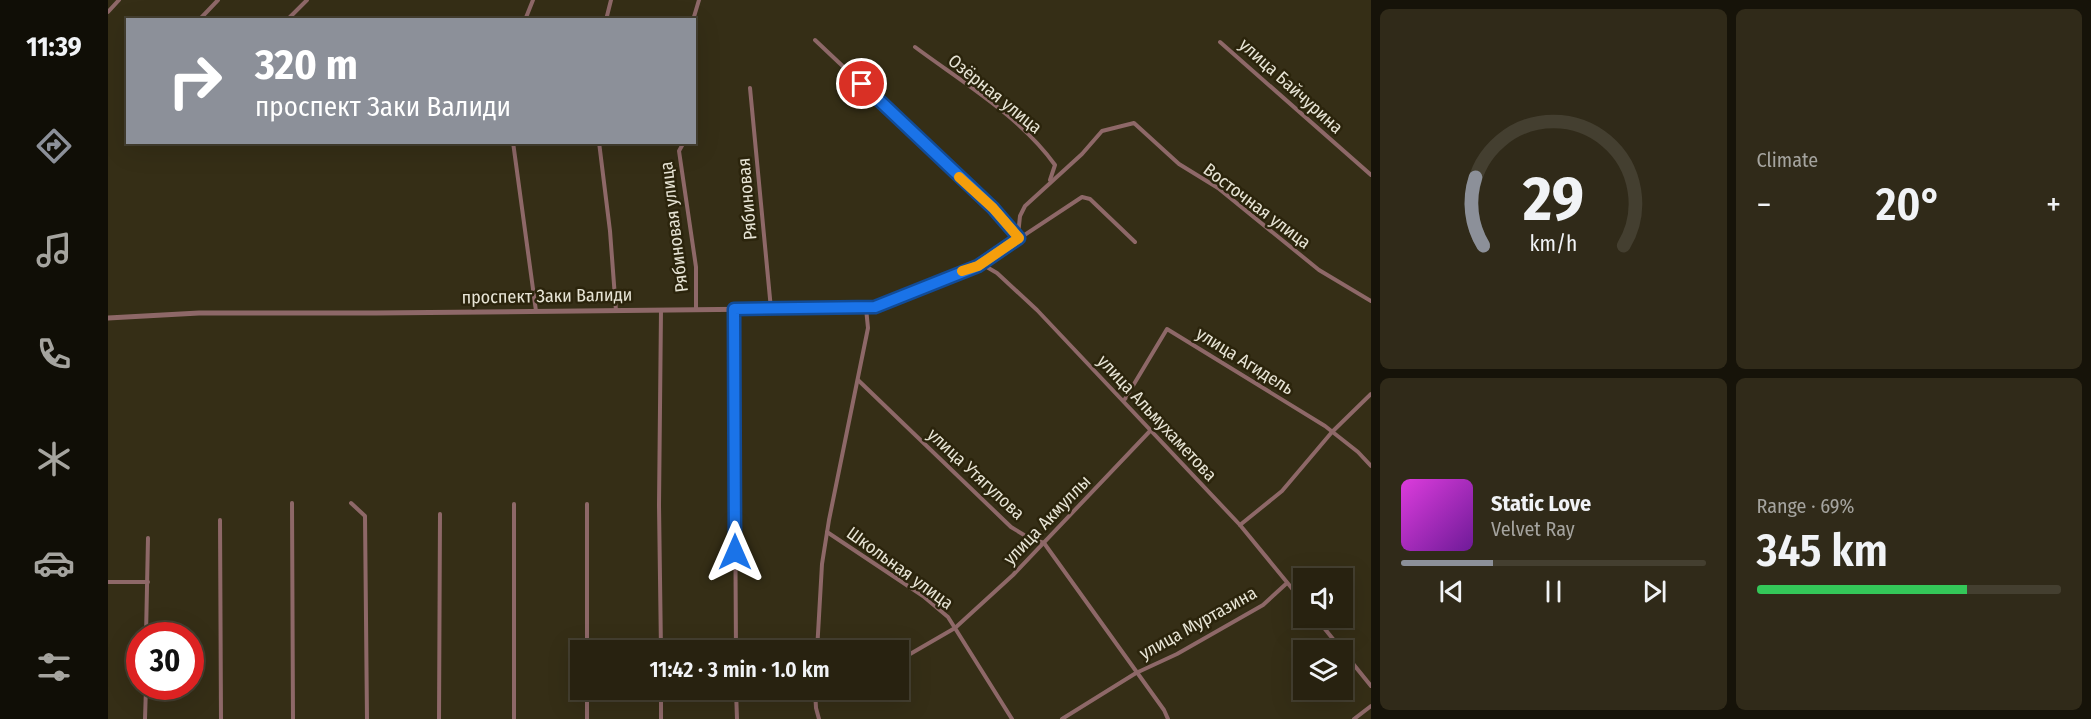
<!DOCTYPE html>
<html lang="en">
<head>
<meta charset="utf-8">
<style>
  body { margin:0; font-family:"Fira Sans Condensed",sans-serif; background:#302a19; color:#f1f3f6; height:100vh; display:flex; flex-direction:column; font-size:22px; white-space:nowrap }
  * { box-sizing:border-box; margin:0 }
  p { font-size:20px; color:#a5a49f }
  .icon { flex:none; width:33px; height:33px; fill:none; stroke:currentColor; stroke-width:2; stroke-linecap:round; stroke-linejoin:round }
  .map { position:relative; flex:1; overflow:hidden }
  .panel { display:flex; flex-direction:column; gap:9px; padding:9px; background:#161309; width:720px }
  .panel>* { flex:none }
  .hud { position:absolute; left:18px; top:18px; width:570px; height:126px; border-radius:0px; box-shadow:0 6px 24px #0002,0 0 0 2px #443f30; background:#8c9099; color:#fff; overflow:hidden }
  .buttons { position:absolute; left:1185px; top:568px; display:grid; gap:12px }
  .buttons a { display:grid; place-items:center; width:60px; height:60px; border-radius:0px; background:#282210; box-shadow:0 6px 24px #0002,0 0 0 2px #443f30; font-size:30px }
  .speed { position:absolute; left:18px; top:622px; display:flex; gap:12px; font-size:30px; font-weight:700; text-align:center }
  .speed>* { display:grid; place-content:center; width:78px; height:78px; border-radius:50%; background:#282210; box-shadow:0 6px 24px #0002,0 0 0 2px #443f30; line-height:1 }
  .speed .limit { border:9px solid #d22; background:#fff; color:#111 }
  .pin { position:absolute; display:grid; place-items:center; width:51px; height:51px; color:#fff; margin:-26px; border:3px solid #fff; border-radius:50%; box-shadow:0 2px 6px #0007 }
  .me { position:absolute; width:66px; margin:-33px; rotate:0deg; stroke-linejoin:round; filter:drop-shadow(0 0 4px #0008) }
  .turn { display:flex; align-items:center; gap:21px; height:126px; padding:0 30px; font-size:27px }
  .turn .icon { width:78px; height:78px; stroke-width:2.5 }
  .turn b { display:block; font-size:42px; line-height:51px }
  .big { font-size:45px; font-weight:600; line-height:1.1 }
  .panel .tile { flex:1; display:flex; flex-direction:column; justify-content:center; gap:9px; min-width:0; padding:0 21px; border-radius:9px; background:#302a19 }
  .panel .dial { align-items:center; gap:0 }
  .dial svg { height:156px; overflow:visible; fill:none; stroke:#443f30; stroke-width:7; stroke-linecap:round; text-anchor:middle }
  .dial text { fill:#f1f3f6; stroke:none }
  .song { display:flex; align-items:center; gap:18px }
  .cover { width:72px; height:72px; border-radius:9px; background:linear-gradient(135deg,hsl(300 70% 55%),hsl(280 70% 35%)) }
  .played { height:6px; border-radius:3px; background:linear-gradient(90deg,#8c9099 30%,#443f30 30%) }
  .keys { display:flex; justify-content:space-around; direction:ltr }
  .heat { display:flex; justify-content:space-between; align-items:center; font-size:33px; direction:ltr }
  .charge { height:9px; border-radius:4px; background:linear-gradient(90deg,#34c759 69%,#443f30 0) }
  .panel .tiles { flex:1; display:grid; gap:9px; grid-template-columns:repeat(2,1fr) }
  .trip { position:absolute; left:462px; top:640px; width:339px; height:60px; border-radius:0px; background:#282210; box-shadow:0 6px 24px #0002,0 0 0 2px #443f30; font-weight:600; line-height:60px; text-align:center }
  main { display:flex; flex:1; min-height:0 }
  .tab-bar { display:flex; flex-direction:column; width:108px; justify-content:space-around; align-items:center; background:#100e06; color:#a5a49f }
  .tab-bar .icon { width:42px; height:42px }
  .tab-bar .selected { color:#8c9099 }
  .tab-bar b { font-size:27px; color:#f1f3f6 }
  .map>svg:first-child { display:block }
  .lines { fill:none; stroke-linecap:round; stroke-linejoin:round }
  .minor { stroke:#8e6868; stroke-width:4 }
  .tertiary { stroke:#8e6868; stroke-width:5 }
  .route-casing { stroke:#114b97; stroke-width:15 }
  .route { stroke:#1a73e8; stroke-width:10 }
  .slow { stroke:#f59e0b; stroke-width:10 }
  .labels { text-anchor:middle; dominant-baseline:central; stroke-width:5; stroke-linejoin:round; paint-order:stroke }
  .street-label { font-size:18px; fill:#e7e4d5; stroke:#2b240c }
</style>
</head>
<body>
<main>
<nav class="tab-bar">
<b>11:39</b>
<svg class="icon selected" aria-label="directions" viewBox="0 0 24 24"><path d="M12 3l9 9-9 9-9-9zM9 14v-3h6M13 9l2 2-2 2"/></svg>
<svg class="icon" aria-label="music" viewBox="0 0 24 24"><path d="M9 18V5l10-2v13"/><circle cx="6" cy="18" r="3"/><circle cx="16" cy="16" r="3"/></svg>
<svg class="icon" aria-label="phone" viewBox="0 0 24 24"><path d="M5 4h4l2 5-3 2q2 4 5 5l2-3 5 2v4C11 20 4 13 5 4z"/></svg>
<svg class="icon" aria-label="climate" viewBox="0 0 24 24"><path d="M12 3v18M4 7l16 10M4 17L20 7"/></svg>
<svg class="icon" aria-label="car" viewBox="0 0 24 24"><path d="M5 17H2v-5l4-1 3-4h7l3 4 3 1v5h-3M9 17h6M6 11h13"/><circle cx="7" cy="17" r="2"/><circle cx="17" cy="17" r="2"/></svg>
<svg class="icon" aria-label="filters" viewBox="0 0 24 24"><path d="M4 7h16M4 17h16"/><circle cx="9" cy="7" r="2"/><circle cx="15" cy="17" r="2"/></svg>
</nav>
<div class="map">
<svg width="1263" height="719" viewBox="0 0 1263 719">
  <rect width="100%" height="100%" fill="#352e16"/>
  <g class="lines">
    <!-- minor -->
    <g class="minor">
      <path d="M0,12l11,-12"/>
      <path d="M91,20l19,-20"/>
      <path d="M179,20l20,-20"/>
      <path d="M417,20l8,-20"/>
      <path d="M498,20l5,-20"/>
      <path d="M585,20l6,-20"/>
      <path d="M707,40l178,168 26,30"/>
      <path d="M1112,42l151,133"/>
      <path d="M807,47c47,35 106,70 140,118l-5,15"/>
      <path d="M642,88l21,221"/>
      <path d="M405,142l23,169"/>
      <path d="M491,142l11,89 6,80"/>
      <path d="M576,142l-5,9 17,116v43"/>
      <path d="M910,235l2,-19 5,-10 57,-52 20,-23 32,-8 45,41 39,24 101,82 52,31"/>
      <path d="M871,265l103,-68 8,2 45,43"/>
      <path d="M870,266h7l12,7 40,37 203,215 64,78"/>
      <path d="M626,309l2,342"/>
      <path d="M750,380l153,147 18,11 15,5 120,167 4,9"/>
      <path d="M1017,399l42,-70 158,97 33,26 13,14"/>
      <path d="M184,503l1,216"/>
      <path d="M243,503l14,13 2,203"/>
      <path d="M406,504v215"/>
      <path d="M479,504v147"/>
      <path d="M112,520l1,199"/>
      <path d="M1132,525l42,-34 50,-59 39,-38"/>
      <path d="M719,532l96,64 25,21 64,102"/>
      <path d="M0,582h40"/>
      <path d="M1208,618l55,68"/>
      <path d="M38,636l2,-98"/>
      <path d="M553,651l-2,-146 2,-195"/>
      <path d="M709,651l5,-87 7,-44 39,-192 -2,-20"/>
      <path d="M790,661l57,-33 58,-53 137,-144"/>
      <path d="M479,690v29"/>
      <path d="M553,690v29"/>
      <path d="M628,690l1,29"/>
      <path d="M707,690l1,18 3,11"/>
      <path d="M37,719l1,-32"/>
      <path d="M331,719l1,-205"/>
      <path d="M954,719l74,-46 41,-19 86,-49 24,-22"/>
      <path d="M1246,719l17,-13"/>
    </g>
    <!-- tertiary -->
    <path class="tertiary" d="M0,318l91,-5h177l490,-5 17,-4 68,-29 27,-9"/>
  </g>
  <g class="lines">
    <!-- route casing -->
    <g class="route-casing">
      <path id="route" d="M627,552l-1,-243 141,-2 103,-41 41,-28 -26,-30 -131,-124"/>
    </g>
    <!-- route -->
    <use href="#route" class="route"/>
    <!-- slow -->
    <path class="slow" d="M851,177l34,31 26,30 -41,28 -16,5"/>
  </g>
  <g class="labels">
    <!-- street labels -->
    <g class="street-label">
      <text transform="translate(1183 86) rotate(42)">улица Байчурина</text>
      <text transform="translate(887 94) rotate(39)">Озёрная улица</text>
      <text transform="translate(639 199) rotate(-95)">Рябиновая</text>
      <text transform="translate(1149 206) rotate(37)">Восточная улица</text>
      <text transform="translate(566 227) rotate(-97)">Рябиновая улица</text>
      <text transform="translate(439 296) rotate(-1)">проспект Заки Валиди</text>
      <text transform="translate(1137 361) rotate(32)">улица Агидель</text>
      <text transform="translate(1049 418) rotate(47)">улица Альмухаметова</text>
      <text transform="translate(868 474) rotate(43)">улица Утягулова</text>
      <text transform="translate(939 520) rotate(-46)">улица Акмуллы</text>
      <text transform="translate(792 568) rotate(36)">Школьная улица</text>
      <text transform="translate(1090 623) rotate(-29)">улица Муртазина</text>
    </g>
  </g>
</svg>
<div class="buttons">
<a><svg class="icon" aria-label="sound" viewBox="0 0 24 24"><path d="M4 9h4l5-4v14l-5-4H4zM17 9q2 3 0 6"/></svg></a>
<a><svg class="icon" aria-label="layers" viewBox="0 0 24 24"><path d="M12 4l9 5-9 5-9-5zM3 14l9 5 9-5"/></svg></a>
</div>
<div class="speed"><div class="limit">30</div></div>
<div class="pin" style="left:754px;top:84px;background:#d93025"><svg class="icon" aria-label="arrive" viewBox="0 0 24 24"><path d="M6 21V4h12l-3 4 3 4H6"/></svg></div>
<svg class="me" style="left:627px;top:552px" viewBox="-20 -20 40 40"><path d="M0-17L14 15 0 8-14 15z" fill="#1a73e8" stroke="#fff" stroke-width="4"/></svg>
<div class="trip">11:42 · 3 min · 1.0 km</div>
<div class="hud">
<div class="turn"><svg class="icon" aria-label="right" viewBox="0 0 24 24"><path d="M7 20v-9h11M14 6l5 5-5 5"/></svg><div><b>320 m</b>проспект Заки Валиди</div></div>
</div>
</div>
<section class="panel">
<div class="tiles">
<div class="tile dial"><svg viewBox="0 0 100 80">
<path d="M14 69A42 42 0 1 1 86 69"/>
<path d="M14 69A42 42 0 0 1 10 34" stroke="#8c9099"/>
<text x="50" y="56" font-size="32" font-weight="700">29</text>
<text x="50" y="72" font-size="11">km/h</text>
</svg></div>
<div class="tile"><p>Climate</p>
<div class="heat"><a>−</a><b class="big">20°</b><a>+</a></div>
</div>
<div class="tile">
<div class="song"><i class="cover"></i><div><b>Static Love</b><p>Velvet Ray</p></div></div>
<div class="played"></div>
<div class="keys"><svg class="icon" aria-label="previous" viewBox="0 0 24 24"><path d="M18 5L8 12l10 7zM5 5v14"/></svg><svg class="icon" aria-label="pause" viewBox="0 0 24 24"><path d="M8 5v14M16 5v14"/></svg><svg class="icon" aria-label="next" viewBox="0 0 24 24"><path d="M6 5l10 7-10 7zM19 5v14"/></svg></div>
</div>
<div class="tile"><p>Range · 69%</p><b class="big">345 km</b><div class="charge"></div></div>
</div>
</section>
</main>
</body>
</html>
